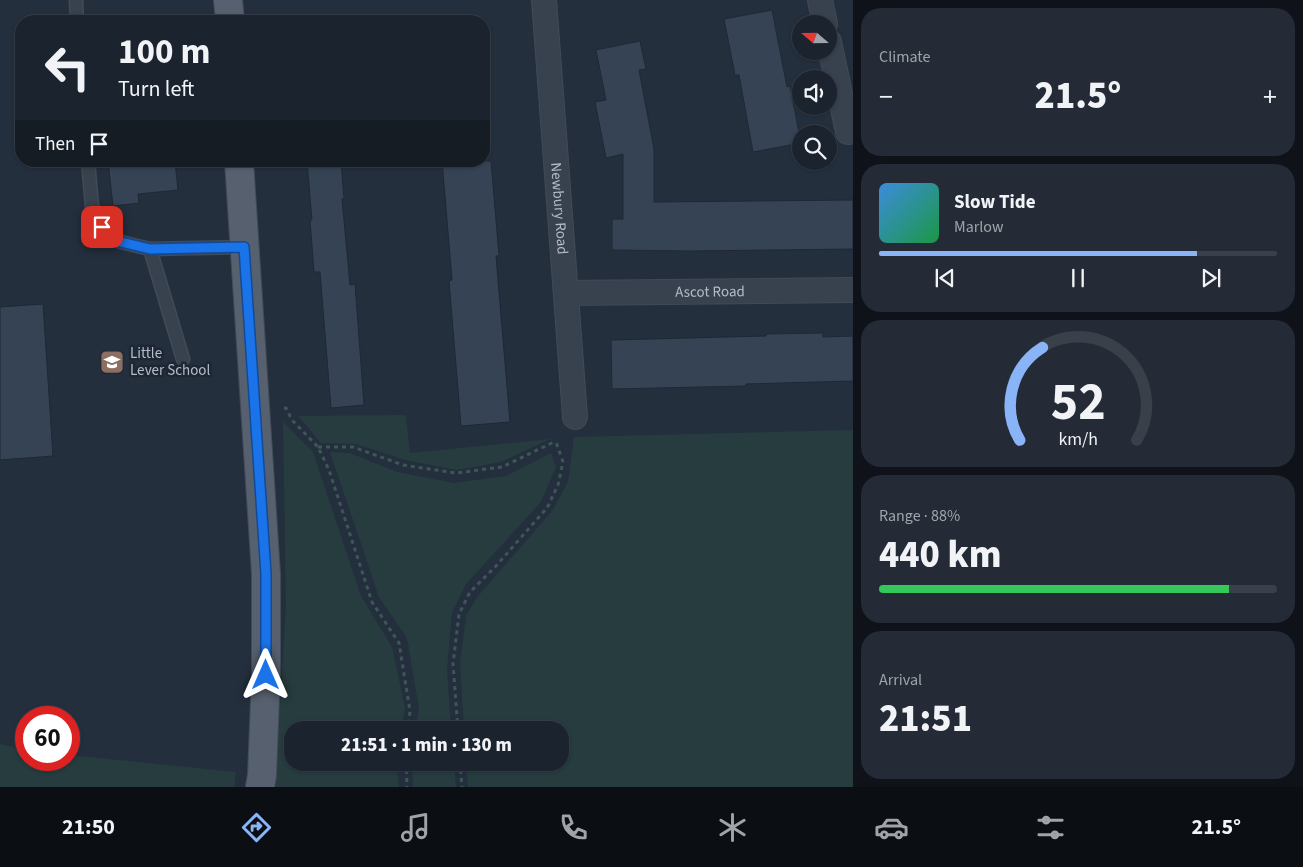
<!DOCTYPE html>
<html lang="en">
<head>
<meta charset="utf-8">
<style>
  body { margin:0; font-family:"Source Sans 3",sans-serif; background:#242b36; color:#f1f3f6; height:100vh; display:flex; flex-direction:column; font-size:19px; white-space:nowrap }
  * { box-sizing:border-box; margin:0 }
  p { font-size:16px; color:#a0a4aa }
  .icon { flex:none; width:28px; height:28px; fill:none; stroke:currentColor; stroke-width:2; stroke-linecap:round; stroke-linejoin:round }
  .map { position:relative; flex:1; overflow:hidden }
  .side { display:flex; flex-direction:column; gap:8px; padding:8px; background:#0f1319; width:450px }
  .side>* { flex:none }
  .guide { position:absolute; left:15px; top:15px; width:475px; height:152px; border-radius:20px; box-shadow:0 1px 4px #0004,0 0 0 1px #39404a; background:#1b232e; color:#f1f3f6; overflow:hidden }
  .needle { width:32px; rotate:290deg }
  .buttons { position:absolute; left:792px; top:15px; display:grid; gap:10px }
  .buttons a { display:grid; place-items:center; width:45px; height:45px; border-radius:50%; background:#1b232e; box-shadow:0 1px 4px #0004,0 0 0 1px #39404a; font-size:25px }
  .speed { position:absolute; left:15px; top:706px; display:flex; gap:10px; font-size:25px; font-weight:700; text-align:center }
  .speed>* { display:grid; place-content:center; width:65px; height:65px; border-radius:50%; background:#1b232e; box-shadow:0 1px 4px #0004,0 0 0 1px #39404a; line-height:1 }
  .speed .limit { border:8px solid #d22; background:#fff; color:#111 }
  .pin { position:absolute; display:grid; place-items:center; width:42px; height:42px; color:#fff; margin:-21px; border-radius:10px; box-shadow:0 2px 8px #0006 }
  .me { position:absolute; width:55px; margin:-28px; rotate:0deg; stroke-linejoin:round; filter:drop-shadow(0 0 4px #0008) }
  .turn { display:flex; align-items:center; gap:18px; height:105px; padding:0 20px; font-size:22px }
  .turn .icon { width:65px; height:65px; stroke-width:2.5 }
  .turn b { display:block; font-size:35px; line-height:42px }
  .then { display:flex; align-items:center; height:48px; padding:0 20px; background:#0003; gap:10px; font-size:19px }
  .big { font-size:38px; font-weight:800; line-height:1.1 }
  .side .tile { flex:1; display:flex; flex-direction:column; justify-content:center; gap:8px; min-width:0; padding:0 18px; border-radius:20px; background:#242b36 }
  .side .dial { align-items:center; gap:0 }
  .dial svg { height:130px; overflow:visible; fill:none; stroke:#39404a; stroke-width:7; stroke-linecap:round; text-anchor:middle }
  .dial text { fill:#f1f3f6; stroke:none }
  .song { display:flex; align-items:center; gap:15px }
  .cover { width:60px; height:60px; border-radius:8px; background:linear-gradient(135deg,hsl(210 70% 55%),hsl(140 70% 35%)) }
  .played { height:5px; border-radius:2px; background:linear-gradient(90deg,#8ab4f8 80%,#39404a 80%) }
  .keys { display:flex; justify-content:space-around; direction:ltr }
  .heat { display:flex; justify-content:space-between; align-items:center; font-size:28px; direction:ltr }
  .charge { height:8px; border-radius:4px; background:linear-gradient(90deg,#34c759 88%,#39404a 0) }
  .trip { position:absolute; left:284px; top:721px; width:285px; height:50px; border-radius:20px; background:#1b232e; box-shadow:0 1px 4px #0004,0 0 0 1px #39404a; font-weight:800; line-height:50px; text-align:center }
  .dock { display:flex; height:80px; justify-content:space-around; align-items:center; background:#0b0e12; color:#a0a4aa }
  .dock .icon { width:35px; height:35px }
  .dock .current { color:#8ab4f8 }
  .dock b { font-size:22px; color:#f1f3f6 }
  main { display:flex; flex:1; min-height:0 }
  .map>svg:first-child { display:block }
  .green { fill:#263c3f }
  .building { fill:#364354; stroke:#1f2835 }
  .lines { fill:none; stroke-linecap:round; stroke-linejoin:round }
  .service-casing { stroke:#414a57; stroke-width:15 }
  .minor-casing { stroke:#414a57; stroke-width:26 }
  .primary-casing { stroke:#414a57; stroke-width:30 }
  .path { stroke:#3f5557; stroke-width:3; stroke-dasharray:4 4; stroke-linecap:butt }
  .service { stroke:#38414e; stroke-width:12 }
  .minor { stroke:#38414e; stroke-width:24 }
  .primary { stroke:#56606e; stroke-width:28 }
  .route-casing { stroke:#114b97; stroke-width:12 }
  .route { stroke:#1a73e8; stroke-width:9 }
  .labels { text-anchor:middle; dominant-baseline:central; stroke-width:5; stroke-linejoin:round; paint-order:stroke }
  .street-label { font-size:15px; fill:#b4bcc9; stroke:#1d2633 }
  .poi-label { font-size:15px; fill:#b4bcc9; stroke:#1d2633; text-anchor:start }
</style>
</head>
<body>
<main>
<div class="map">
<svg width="853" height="787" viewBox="0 0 853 787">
  <rect width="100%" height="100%" fill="#242f3e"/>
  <!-- green -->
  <g class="green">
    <path d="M406,415l4,38 140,-14 -49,23 -44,8 -52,-10 -49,-16 -35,-1 -23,-27z"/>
    <path d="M283,420l3,5 27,27 48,144 31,51 13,61 -4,22h-109v32l105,1 2,24h-124l11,-182z"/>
    <path d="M853,430v357h-385l-2,-24 94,-1v-32h-96l-4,-66 6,-48 12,-20 74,-85 16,-29 6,-45z"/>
    <path d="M330,452l20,1 47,19 57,11 52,-7 45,-23 5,14 -15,35 -75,82 -14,29 -5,56 4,61h-36l4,-21 -12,-71 -28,-41z"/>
    <path d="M0,744l26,5v11h43v-5l167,17 -2,15h-234z"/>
    <path d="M412,763h42l2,24h-43z"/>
  </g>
  <!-- building -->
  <g class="building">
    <path d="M772,10l15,77 3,-1 11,57 -48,9 -14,-77h-4l-11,-56z"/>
    <path d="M640,41l6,28 -7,1 15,79v53l199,-2v49l-163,2 -78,-1v-31h11v-65l-17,4 -11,-56 11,-2 -10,-50z"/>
    <path d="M108,161h67l3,29 -40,4 1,9 -26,3z"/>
    <path d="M307,161h34l3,38h-2l8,86 5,-1 9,121 -33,3 -11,-136h-6l-4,-52h2z"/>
    <path d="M442,161h49l8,95h-3l14,166 -49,4 -12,-145 3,-1z"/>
    <path d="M43,304l10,152 -53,4v-153z"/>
    <path d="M823,333v4l30,-1v45l-107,3v2l-134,3 -1,-49 155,-4v-2z"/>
  </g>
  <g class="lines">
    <!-- service casing -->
    <g class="service-casing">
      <g id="service">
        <path d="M76,0l1,21"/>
        <path d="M88,161l4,45 10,21 19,15 29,7 95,-2"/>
        <path d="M150,249l33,110"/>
      </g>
    </g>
    <!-- minor casing -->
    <g class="minor-casing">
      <g id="minor">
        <path id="s1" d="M544,0l31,417"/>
        <path d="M820,0l5,24"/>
        <path d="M829,42l19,90"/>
        <path id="s2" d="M566,293l287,-3"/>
      </g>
    </g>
    <!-- primary casing -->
    <g class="primary-casing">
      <g id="primary">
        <path d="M228,0l2,21"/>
        <path d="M239,161l27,413v101l-4,100 -2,12"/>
      </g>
    </g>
    <!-- path -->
    <g class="path">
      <path d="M284,408h2l6,12 26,27 11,23 43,132 27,41 11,68 -2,19"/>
      <path d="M318,447h35l50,18 53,8 46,-6 54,-26"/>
      <path d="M458,730l-5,-66 6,-50 11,-22 25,-25 52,-59 11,-23 5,-23 -7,-20"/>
      <path d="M406,762l1,25"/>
      <path d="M460,762l2,25"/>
    </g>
    <!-- service -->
    <use href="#service" class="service"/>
    <!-- minor -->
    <use href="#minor" class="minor"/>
    <!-- primary -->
    <use href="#primary" class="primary"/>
  </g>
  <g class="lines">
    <!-- route casing -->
    <g class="route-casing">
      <path id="route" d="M102,227l19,15 29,7 94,-2 22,327v101"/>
    </g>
    <!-- route -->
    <use href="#route" class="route"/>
  </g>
  <!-- icons -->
  <defs>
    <g id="school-square" transform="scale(1.25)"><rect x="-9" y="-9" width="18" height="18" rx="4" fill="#8d6e63" stroke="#1d2633"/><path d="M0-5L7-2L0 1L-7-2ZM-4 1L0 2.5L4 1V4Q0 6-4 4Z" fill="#fff"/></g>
  </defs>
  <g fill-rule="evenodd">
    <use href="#school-square" x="112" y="362"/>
  </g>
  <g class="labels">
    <!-- street labels -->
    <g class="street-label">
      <text stroke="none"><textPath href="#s1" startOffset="209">Newbury Road</textPath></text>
      <text stroke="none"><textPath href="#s2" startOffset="144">Ascot Road</textPath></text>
    </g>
    <!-- poi labels -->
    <g class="poi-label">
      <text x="130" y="353">Little<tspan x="130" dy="17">Lever School</tspan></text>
    </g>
  </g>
</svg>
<div class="buttons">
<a><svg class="needle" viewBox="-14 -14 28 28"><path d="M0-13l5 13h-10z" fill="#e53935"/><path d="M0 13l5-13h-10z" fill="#a0a4aa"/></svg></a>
<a><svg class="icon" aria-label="sound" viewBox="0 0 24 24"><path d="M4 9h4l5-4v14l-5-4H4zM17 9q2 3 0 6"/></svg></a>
<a><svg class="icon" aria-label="search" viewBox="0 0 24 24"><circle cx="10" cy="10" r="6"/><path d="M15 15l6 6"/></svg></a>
</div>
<div class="speed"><div class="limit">60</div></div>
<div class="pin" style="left:102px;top:227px;background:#d93025"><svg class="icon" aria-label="arrive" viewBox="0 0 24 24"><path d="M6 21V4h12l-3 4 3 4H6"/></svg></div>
<svg class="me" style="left:266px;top:675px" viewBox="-20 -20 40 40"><path d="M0-17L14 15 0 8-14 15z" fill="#1a73e8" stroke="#fff" stroke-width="4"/></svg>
<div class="trip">21:51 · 1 min · 130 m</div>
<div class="guide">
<div class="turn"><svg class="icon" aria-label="left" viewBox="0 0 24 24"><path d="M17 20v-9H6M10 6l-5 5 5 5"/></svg><div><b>100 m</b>Turn left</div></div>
<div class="then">Then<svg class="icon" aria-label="arrive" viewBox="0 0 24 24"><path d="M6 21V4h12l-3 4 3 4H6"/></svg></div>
</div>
</div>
<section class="side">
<div class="tile"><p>Climate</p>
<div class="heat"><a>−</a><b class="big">21.5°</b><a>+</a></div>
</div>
<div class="tile">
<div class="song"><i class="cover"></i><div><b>Slow Tide</b><p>Marlow</p></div></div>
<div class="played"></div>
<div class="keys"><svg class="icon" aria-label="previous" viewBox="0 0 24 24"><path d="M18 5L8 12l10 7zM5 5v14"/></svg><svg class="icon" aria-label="pause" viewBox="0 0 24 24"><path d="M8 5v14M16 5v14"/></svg><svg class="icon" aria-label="next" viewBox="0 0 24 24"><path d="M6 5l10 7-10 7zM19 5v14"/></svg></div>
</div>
<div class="tile dial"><svg viewBox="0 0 100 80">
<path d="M14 69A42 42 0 1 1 86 69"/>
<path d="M14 69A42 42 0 0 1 28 12" stroke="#8ab4f8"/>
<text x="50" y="56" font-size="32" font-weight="700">52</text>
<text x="50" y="72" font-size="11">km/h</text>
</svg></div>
<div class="tile"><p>Range · 88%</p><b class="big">440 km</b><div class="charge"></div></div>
<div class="tile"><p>Arrival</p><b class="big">21:51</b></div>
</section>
</main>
<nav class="dock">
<b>21:50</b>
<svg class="icon current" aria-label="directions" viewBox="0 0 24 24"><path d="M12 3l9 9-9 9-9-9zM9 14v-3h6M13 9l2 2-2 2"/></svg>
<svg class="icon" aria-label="music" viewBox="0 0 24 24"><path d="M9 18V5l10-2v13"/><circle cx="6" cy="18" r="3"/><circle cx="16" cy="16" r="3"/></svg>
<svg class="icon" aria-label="phone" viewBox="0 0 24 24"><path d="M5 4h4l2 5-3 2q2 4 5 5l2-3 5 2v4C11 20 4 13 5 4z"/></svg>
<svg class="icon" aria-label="climate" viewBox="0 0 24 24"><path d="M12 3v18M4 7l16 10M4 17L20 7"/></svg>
<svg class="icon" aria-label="car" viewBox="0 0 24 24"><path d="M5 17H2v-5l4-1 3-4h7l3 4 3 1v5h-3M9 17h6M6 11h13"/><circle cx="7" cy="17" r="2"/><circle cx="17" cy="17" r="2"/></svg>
<svg class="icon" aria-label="filters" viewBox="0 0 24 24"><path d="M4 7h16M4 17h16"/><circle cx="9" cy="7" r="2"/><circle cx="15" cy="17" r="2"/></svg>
<b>21.5°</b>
</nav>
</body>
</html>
